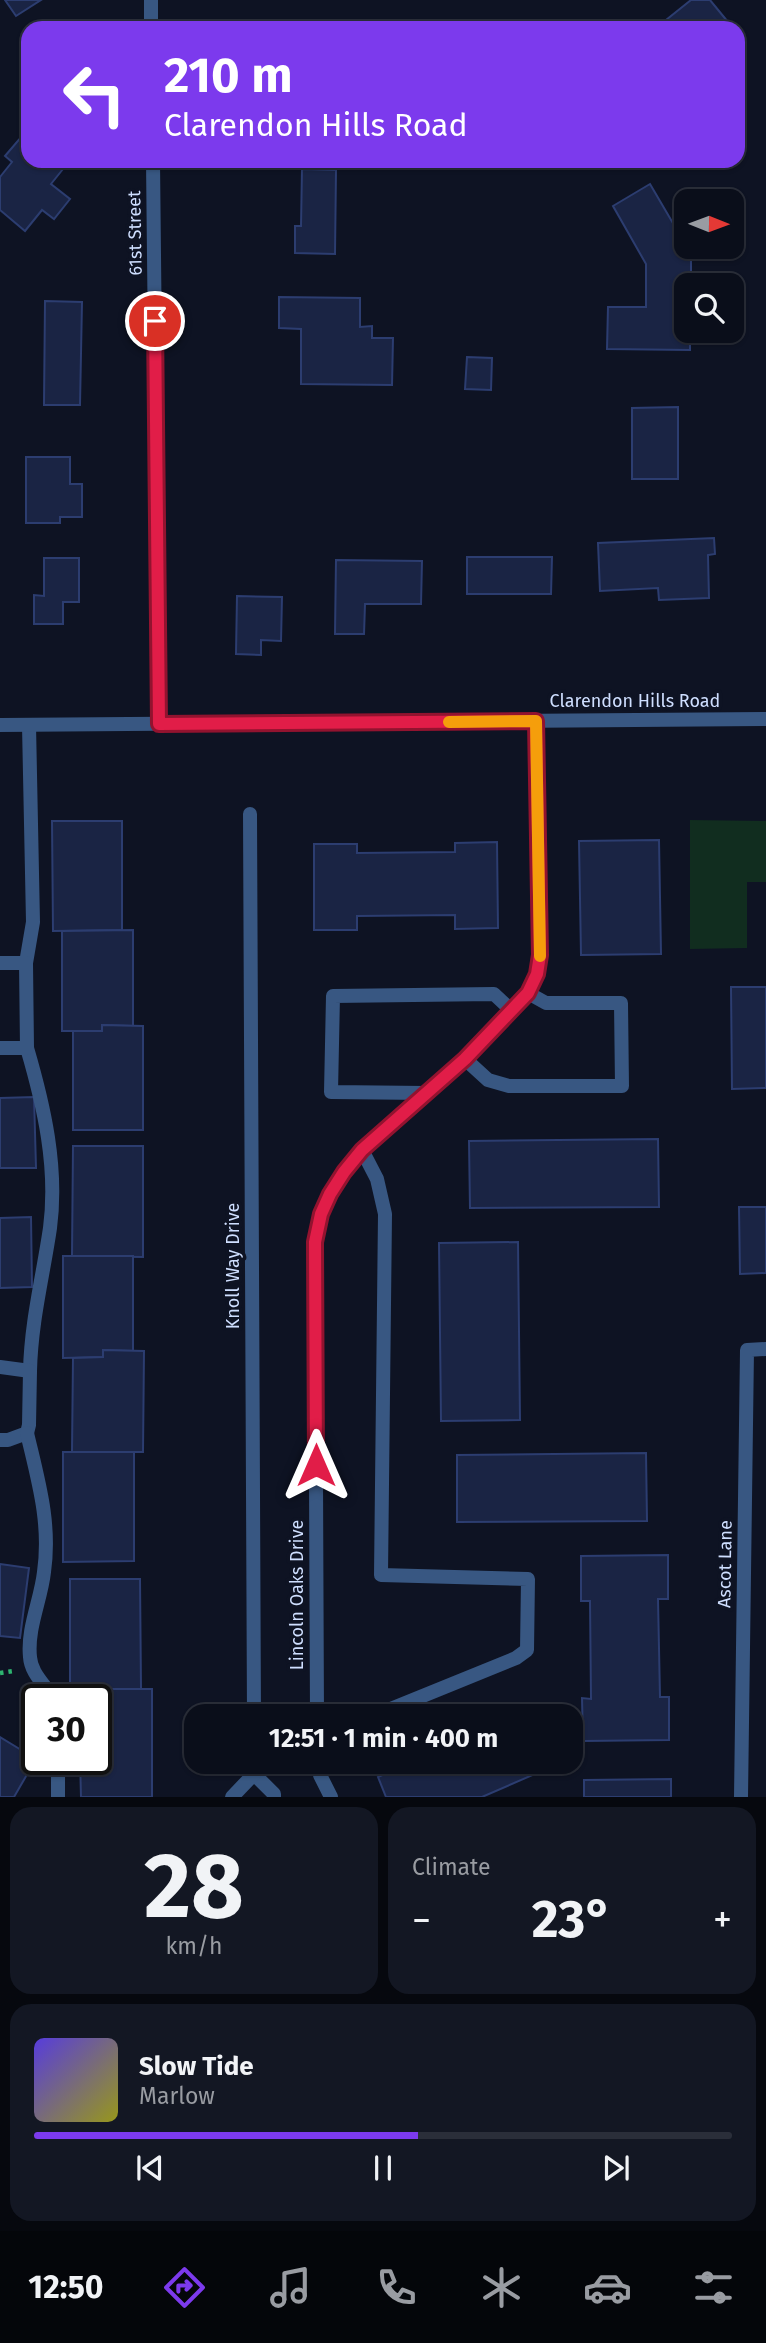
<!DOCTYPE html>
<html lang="en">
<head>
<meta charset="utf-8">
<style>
  body { margin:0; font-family:"Fira Sans",sans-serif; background:#131723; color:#f1f3f6; height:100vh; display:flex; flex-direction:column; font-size:26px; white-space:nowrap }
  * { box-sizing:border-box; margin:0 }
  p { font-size:23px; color:#999ca2 }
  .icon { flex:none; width:38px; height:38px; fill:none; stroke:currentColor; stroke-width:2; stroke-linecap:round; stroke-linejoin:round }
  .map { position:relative; height:1797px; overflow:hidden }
  .drawer { display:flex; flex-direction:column; gap:10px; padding:10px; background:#06080e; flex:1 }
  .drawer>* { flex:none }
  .banner { position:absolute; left:21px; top:21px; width:724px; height:147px; border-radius:21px; box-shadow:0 2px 5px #0004,0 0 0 2px #2a2e39; background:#7c3aed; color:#fff; overflow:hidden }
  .needle { width:46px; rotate:91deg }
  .controls { position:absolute; left:674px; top:189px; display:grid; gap:14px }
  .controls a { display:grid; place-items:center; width:70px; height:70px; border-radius:14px; background:#0a0e1a; box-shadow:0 2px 5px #0004,0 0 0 2px #2a2e39; font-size:35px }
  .speed { position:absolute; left:21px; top:1684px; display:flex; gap:14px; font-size:35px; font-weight:700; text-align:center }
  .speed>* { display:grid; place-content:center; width:91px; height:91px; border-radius:50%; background:#0a0e1a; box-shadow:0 2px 5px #0004,0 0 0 2px #2a2e39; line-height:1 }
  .speed .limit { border:4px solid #111; border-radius:10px; background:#fff; color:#111 }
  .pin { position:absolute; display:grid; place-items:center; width:60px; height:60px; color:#fff; margin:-30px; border:4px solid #fff; border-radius:50%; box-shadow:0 2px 7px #0007 }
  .me { position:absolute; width:77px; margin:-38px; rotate:0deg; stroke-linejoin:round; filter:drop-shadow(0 0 5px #0008) }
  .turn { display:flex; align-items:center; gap:24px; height:147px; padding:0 28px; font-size:32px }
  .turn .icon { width:91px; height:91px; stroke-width:2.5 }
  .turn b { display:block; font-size:49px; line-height:60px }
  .big { font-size:52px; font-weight:700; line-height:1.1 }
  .drawer .card { flex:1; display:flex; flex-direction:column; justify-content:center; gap:10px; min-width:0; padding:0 24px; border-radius:21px; background:#131723 }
  .drawer .dial { align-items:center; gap:0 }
  .dial b { font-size:91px; line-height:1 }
  .song { display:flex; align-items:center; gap:21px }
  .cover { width:84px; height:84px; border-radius:10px; background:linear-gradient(135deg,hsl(250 70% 55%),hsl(60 70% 35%)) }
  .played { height:7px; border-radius:4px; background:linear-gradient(90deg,#7c3aed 55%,#2a2e39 55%) }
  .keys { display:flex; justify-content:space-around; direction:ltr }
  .heat { display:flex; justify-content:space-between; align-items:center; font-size:38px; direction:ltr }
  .drawer .tiles { flex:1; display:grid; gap:10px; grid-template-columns:1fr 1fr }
  .card:last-child { grid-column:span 2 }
  .trip { position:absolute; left:184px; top:1704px; width:399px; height:70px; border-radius:21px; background:#0a0e1a; box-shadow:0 2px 5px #0004,0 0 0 2px #2a2e39; font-weight:700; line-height:70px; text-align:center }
  .menu { display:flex; height:112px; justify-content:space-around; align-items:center; background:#04060a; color:#999ca2 }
  .menu .icon { width:49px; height:49px }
  .menu .current { color:#7c3aed }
  .menu b { font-size:32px; color:#f1f3f6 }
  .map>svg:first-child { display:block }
  .green { fill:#112d1f }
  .building { fill:#1a2444; stroke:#2c3d70; stroke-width:2 }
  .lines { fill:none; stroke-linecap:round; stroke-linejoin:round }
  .path { stroke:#2eb470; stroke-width:4.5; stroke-dasharray:3.5 5; stroke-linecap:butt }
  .service { stroke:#385782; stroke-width:14 }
  .minor { stroke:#385782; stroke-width:14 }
  .tertiary { stroke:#385782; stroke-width:14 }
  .route-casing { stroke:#92132f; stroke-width:18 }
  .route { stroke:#e11d48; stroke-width:12 }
  .slow { stroke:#f59e0b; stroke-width:12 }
  .labels { text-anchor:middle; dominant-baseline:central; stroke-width:7; stroke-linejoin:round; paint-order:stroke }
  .street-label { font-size:18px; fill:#cfdfff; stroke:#0e1323 }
</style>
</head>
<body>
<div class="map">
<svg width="766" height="1797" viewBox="0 0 766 1797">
  <rect width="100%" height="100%" fill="#0e1323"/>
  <!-- green -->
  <path class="green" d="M690,820l76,1v61h-19v66l-57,1z"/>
  <!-- building -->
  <g class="building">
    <path d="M5,0h36l-25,16z"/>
    <path d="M691,0h19l18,22 -7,6h-65z"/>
    <path d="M28,37v78h-3z"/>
    <path d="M22,136l6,4v21h25l10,8 -12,15 19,15 -16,20 -12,-9 -17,21 -25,-21v-33l12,-15 -7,-6z"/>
    <path d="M302,169l34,1 -1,84 -40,-1v-27h6z"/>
    <path d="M650,184l41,70v31h-5v46h4v19l-83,-1 1,-42h38v-43l-33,-58z"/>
    <path d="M279,297l81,1v29l12,-1v12h21l-1,47 -91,-1v-55l-22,-1z"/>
    <path d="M45,301l37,1 -2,103h-36z"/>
    <path d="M467,357l25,1 -1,32 -26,-1z"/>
    <path d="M678,407v72h-46v-71z"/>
    <path d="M26,457h44v27h12v33h-22v6h-34z"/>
    <path d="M714,538l1,16 -7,1 1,43 -50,2 -1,-12 -58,3 -2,-48z"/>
    <path d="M467,557h85l-1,37h-84z"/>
    <path d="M44,558h35v44h-16v22h-29v-29l10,1z"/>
    <path d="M336,560l86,1 -1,43h-56l-1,30h-29z"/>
    <path d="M237,596l45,1 -1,44 -20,-1v15l-25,-1z"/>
    <path d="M52,821h70v109l-69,1z"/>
    <path d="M659,840l2,114 -80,1 -2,-114z"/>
    <path d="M497,842l1,86 -43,1v-14l-98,1v14h-43v-86h43v9l98,-1v-9z"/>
    <path d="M133,930v96l-31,-1v6h-40v-100z"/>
    <path d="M731,987h35v101l-34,1z"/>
    <path d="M102,1025l41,1v104h-70v-99h29z"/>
    <path d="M34,1097l2,71h-36v-70z"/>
    <path d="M658,1139l1,68 -189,1 -1,-67z"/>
    <path d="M73,1146h70v111l-71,-1z"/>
    <path d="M739,1207h27v66l-26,1z"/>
    <path d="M31,1217l1,70 -32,1v-70z"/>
    <path d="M518,1242l2,178 -79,1 -2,-178z"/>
    <path d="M63,1256h70v95l-30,-1v7l-40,1z"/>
    <path d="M103,1350l41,1 -1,101h-71l1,-94 30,-1z"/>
    <path d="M63,1452h71v109l-71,1z"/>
    <path d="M646,1453l1,68 -190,1v-67z"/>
    <path d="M668,1555v44h-10l2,98h9v43l-86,1 -1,-43 9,1 -1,-98h-9v-45z"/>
    <path d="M0,1564l29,4 -9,70 -20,-2z"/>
    <path d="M70,1579h70l1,110 -71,1z"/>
    <path d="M80,1689h72v108h-71l-1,-38h16v-60h-16z"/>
    <path d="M536,1708l4,9h-23z"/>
    <path d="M0,1737l36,22 -22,38h-14z"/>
    <path d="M412,1762h148v1l-78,34h-96l-8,-20z"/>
    <path d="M671,1779v18h-87v-17z"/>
  </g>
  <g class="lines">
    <!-- path -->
    <path class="path" d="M0,1673l13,-2"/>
    <!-- service -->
    <g class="service">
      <path d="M26,963l7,-41 -4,-197"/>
      <path d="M27,1048c17,58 31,119 23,180 -7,48 -19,94 -20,143"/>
      <path d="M426,1093l-95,-1 2,-96 161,-2 17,16"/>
      <path d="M0,1367l30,4 -1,54 -2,8 -19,7h-8"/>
      <path d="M27,1433c11,47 24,90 17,139 -3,28 -17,56 -14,85 1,17 16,28 23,42"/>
      <path d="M58,1797v-38"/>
    </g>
    <!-- minor -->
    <g class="minor">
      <path d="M151,0v28"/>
      <path d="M153,161l6,563"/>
      <path d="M250,814l4,903"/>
      <path d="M0,963h26l1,85h-27"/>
      <path d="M465,1059l23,21 21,6h113l-1,-83h-75l-18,-10"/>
      <path d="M362,1150l15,29 8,35 -4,361 147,4 -1,71 -11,8 -145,59"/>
      <path d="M317,1717l-2,-475 6,-28 9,-20 14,-22 18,-22 103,-91 63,-66 9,-19 3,-19 -4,-234"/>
      <path d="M319,1762l1,13 11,22"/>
      <path d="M254,1774l20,20v3"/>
      <path d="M232,1797l22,-23v-12"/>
      <path d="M741,1797l6,-447 19,-1"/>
    </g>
    <!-- tertiary -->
    <path class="tertiary" d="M0,725l766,-6"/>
  </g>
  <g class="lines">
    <!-- route casing -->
    <g class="route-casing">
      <path id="route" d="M155,321l4,403 377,-3 4,234 -3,19 -9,19 -63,66 -103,91 -18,22 -14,22 -9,20 -6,28 1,223"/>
    </g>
    <!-- route -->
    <use href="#route" class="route"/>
    <!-- slow -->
    <path class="slow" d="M449,722l87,-1 4,235"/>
  </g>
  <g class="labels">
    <!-- street labels -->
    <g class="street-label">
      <text transform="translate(135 233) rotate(-91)">61st Street</text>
      <text x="635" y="701">Clarendon Hills Road</text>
      <text transform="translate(233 1266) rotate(-90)">Knoll Way Drive</text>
      <text transform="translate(725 1564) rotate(-89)">Ascot Lane</text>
      <text transform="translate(297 1595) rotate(-90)">Lincoln Oaks Drive</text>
    </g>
  </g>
</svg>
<div class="controls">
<a><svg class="needle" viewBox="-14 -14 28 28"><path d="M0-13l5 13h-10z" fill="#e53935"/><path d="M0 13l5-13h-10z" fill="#999ca2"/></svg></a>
<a><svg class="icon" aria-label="search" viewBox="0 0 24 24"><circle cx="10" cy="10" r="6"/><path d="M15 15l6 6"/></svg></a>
</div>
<div class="speed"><div class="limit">30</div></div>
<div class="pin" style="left:155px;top:321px;background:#d93025"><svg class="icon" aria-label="arrive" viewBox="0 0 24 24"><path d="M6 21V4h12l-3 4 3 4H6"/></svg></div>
<svg class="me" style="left:316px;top:1465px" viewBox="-20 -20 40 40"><path d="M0-17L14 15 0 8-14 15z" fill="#e11d48" stroke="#fff" stroke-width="4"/></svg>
<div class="trip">12:51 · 1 min · 400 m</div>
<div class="banner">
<div class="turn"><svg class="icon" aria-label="left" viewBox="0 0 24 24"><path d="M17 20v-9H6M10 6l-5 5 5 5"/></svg><div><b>210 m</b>Clarendon Hills Road</div></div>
</div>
</div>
<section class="drawer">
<div class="tiles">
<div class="card dial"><b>28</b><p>km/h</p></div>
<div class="card"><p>Climate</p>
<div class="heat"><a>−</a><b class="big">23°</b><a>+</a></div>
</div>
<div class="card">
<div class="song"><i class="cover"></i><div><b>Slow Tide</b><p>Marlow</p></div></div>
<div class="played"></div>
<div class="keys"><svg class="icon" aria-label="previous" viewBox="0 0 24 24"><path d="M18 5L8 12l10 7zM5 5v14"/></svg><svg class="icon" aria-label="pause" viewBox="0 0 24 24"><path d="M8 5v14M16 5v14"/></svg><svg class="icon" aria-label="next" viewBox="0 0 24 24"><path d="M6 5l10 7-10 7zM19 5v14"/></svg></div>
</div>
</div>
</section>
<nav class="menu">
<b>12:50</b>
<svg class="icon current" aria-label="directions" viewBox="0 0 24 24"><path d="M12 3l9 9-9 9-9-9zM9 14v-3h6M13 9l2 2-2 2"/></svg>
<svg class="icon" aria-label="music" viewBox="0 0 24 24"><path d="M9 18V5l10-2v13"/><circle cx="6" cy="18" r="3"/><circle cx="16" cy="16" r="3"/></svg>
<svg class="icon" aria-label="phone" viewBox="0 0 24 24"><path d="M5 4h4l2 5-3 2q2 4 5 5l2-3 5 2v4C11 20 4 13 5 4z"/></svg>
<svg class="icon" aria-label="climate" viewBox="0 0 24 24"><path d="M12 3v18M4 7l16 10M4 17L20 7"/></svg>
<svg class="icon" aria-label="car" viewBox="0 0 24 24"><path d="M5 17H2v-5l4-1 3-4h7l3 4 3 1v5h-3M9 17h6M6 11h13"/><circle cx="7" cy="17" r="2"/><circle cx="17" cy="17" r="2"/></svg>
<svg class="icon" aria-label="filters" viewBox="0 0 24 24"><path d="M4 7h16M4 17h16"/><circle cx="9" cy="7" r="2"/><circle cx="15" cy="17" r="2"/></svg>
</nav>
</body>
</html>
